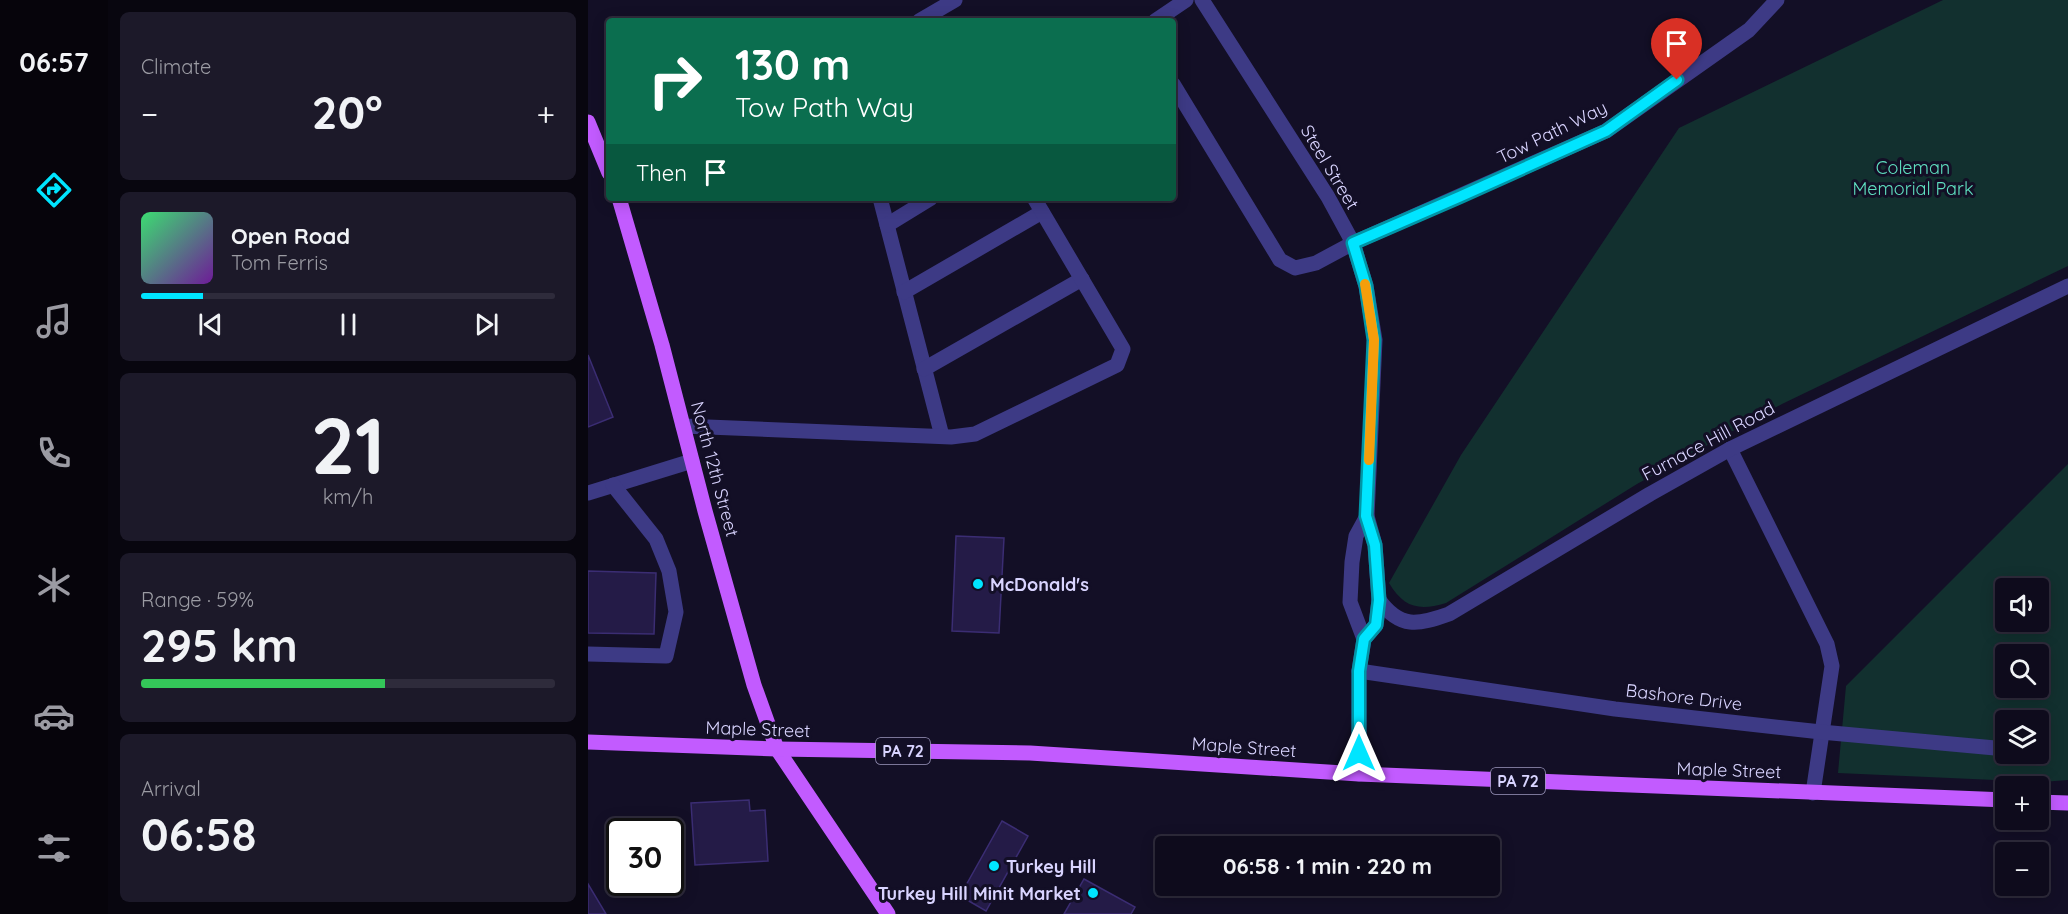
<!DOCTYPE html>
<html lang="en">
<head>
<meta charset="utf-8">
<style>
  body { margin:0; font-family:Quicksand,sans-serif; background:#1c1929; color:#f1f3f6; height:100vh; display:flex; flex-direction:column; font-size:22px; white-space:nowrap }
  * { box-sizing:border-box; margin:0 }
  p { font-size:20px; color:#9b9ba3 }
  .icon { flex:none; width:33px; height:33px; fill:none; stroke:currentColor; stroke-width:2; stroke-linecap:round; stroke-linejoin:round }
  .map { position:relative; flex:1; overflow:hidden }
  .drawer { display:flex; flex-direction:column; gap:12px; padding:12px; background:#08060f; width:480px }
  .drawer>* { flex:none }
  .guide { position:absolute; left:18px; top:18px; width:570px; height:183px; border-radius:6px; box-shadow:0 3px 15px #0003,0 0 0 2px #2e2b3b; background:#0b6e4f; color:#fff; overflow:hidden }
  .controls { position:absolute; left:1407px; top:578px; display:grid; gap:12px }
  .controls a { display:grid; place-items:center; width:54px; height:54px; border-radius:6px; background:#0e0b1c; box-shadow:0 3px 15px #0003,0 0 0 2px #2e2b3b; font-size:30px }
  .speed { position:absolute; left:18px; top:818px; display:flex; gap:12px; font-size:30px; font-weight:700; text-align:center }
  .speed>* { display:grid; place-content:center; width:78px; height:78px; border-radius:50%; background:#0e0b1c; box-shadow:0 3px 15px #0003,0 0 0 2px #2e2b3b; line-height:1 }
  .speed .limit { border:3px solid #111; border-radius:9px; background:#fff; color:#111 }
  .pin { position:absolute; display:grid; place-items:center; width:51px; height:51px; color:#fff; margin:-62px -26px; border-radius:50% 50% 50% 0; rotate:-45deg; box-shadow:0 0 6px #0007 }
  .pin .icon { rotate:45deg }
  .me { position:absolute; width:66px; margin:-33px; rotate:0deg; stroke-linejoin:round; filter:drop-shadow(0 0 4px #0008) }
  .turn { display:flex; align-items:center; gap:21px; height:126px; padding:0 30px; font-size:27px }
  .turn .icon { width:78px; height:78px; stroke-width:2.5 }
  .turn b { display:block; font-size:42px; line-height:51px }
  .then { display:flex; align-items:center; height:57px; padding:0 30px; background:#0003; gap:12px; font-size:22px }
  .big { font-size:45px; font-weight:700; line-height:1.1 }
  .drawer .card { flex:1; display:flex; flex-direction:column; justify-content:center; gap:9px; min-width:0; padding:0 21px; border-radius:9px; background:#1c1929 }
  .drawer .dial { align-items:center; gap:0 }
  .dial b { font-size:78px; line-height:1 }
  .song { display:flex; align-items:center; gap:18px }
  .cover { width:72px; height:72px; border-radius:9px; background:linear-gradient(135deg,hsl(140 70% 55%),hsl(280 70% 35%)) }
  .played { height:6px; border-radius:3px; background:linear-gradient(90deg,#00e5ff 15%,#2e2b3b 15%) }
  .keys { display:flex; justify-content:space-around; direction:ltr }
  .heat { display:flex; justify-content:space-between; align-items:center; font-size:33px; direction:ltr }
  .charge { height:9px; border-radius:4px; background:linear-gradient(90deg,#34c759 59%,#2e2b3b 0) }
  .trip { position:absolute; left:567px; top:836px; width:345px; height:60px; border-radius:6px; background:#0e0b1c; box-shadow:0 3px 15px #0003,0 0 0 2px #2e2b3b; font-weight:700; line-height:60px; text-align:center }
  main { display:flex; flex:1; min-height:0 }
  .tabs { display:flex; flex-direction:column; width:108px; justify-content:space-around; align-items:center; background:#06040b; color:#9b9ba3 }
  .tabs .icon { width:42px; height:42px }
  .tabs .active { color:#00e5ff }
  .tabs b { font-size:27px; color:#f1f3f6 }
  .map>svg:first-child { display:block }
  .green { fill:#12302f; fill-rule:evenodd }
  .building { fill:#241b47; stroke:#3b2d73; stroke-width:1.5 }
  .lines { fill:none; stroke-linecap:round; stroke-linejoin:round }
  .minor { stroke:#3d3a85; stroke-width:15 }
  .major { stroke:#c25bff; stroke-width:15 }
  .route-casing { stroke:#0095a6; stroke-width:15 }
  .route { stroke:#00e5ff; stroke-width:10 }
  .slow { stroke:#f59e0b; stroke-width:10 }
  .poi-dot { fill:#00e5ff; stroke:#130f26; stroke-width:2 }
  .labels { text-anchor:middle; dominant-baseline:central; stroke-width:6; stroke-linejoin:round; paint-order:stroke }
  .shield { fill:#130f26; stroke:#9e99be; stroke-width:1.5 }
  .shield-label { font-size:16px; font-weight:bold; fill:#d9d4ff }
  .street-label { font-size:18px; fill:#d9d4ff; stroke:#130f26 }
  .park-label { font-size:18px; fill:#5fe0c0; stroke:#130f26 }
  .poi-label { font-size:18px; font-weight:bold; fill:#d9d4ff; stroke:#130f26; text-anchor:start }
</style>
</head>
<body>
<main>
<nav class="tabs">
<b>06:57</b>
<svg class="icon active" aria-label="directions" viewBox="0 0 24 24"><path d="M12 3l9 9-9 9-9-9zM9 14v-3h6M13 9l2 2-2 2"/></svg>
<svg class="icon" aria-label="music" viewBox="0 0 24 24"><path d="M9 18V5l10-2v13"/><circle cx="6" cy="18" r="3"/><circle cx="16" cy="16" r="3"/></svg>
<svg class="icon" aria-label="phone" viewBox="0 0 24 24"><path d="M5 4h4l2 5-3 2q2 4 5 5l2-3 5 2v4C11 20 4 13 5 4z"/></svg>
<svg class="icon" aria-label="climate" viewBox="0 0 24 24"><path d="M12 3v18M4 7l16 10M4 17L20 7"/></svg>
<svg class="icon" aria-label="car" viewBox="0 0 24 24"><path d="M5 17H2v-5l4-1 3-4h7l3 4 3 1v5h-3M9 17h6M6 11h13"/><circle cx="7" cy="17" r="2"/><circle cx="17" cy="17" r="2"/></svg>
<svg class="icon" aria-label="filters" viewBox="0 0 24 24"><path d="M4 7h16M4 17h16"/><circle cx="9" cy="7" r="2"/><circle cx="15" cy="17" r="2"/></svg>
</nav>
<section class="drawer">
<div class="card"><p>Climate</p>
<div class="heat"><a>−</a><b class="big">20°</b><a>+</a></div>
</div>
<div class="card">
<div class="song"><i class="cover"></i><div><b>Open Road</b><p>Tom Ferris</p></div></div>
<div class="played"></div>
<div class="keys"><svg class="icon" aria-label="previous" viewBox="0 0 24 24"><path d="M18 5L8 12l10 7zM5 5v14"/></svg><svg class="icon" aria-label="pause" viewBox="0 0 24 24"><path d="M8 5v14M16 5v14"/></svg><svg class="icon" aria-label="next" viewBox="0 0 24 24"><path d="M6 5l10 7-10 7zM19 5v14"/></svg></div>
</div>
<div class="card dial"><b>21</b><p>km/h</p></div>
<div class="card"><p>Range · 59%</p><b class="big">295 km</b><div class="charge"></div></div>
<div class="card"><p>Arrival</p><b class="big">06:58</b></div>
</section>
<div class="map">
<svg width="1480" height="914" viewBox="0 0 1480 914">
  <rect width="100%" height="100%" fill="#130f26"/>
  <!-- green -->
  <g class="green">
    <path d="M1355,0h125v266l-286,138 -145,80 -191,119c-27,8 -42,5 -57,-20l72,-128 218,-327z"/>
    <path d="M1480,464v316l-26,2 -204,-9 8,-87zM1418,588h32v33h-32zM1418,654h32v33h-32zM1418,720h32v33h-32z"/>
  </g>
  <!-- building -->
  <g class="building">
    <path d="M0,355l25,62 -25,10z"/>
    <path d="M368,536l48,2 -5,95 -47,-2z"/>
    <path d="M0,571l68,2 -2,61 -66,-1z"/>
    <path d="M161,800l1,11 15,-1 3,51 -73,4 -4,-62z"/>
    <path d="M414,821l26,15 -42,75 -26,-15z"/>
    <path d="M496,879l51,28 -4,7h-67z"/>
    <path d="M0,884l18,30h-18z"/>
  </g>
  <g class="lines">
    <!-- minor -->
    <g class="minor">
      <path d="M614,0l126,197 25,46 13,43 9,54 -8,176 8,29 4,55 -3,25 -12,14"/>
      <path d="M331,21l36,-21"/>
      <path d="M567,21l31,-21"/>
      <path d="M585,84l107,176 15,8 21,-5 37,-20 253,-112 143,-101 28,-30"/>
      <path d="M292,198l62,238"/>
      <path d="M299,225l44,-27"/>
      <path d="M316,292l138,-80"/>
      <path d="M336,369l158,-90"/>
      <path d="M95,426l268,11 24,-3 142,-69 6,-16 -89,-151"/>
      <path d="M1142,449l97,195 5,22 -19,127"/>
      <path d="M0,493l104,-32"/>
      <path d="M791,600c21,29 39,25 70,14l201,-120 80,-45 338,-163"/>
      <path d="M0,654l78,2 10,-44 -7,-41 -13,-32 -43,-54"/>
      <path d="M771,671l256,38 206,23 185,17"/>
      <path d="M771,774v-103l5,-32 -14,-37 2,-40 4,-26 11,-20"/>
    </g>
    <!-- major -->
    <g class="major">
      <path d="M0,122l21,51"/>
      <path d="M31,198l43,147 43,166 49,174 23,64 111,165"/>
      <path d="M0,742l189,7 253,4 329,21 647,26"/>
      <path d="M1450,802l30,1"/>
    </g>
  </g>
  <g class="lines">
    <!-- route casing -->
    <g class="route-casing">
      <path id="route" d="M771,753v-82l5,-32 12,-14 3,-25 -4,-55 -9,-29 8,-176 -8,-54 -13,-43 106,-46 147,-66 71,-51"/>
    </g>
    <!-- route -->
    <use href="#route" class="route"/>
    <!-- slow -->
    <path class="slow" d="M777,284l9,56 -5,120"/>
  </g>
  <!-- markers -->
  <g class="poi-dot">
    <circle cx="390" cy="584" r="6"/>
    <circle cx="406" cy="866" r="6"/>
    <circle cx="505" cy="893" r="6"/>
  </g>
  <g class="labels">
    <!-- shield labels -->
    <g class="shield">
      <rect x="288" y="738" width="54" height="26" rx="4.5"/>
      <rect x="903" y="768" width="54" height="26" rx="4.5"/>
    </g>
    <g class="shield-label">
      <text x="315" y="751">PA 72</text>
      <text x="930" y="781">PA 72</text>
    </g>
    <!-- street labels -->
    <g class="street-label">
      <text transform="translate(964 132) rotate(-26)">Tow Path Way</text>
      <text transform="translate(742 167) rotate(59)">Steel Street</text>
      <text transform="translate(1120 441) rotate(-28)">Furnace Hill Road</text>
      <text transform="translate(127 469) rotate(75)">North 12th Street</text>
      <text transform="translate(1096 697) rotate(7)">Bashore Drive</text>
      <text transform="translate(170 729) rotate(2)">Maple Street</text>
      <text transform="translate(656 747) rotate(4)">Maple Street</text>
      <text transform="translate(1141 770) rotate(2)">Maple Street</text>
    </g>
    <!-- park labels -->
    <g class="park-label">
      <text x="1325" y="167">Coleman<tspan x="1325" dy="21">Memorial Park</tspan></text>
    </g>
    <!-- poi labels -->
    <g class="poi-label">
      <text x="402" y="584">McDonald's</text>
      <text x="418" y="866">Turkey Hill</text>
      <text x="493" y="893" text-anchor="end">Turkey Hill Minit Market</text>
    </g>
  </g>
</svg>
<div class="controls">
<a><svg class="icon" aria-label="sound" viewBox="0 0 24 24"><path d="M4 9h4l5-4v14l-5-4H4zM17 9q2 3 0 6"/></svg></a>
<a><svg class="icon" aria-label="search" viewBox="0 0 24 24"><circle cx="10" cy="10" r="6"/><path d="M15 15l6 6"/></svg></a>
<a><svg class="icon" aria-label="layers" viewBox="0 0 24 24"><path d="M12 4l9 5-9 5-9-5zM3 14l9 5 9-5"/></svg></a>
<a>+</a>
<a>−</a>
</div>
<div class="speed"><div class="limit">30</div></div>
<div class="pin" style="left:1089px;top:80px;background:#d93025"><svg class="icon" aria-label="arrive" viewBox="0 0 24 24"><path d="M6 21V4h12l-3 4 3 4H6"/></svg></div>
<svg class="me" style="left:771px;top:753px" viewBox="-20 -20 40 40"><path d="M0-17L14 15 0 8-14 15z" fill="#00e5ff" stroke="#fff" stroke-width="4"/></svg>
<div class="trip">06:58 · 1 min · 220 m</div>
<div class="guide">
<div class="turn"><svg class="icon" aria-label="right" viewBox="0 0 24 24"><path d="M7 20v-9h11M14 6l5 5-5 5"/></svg><div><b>130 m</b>Tow Path Way</div></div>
<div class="then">Then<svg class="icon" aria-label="arrive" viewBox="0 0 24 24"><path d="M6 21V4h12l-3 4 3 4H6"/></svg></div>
</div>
</div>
</main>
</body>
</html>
